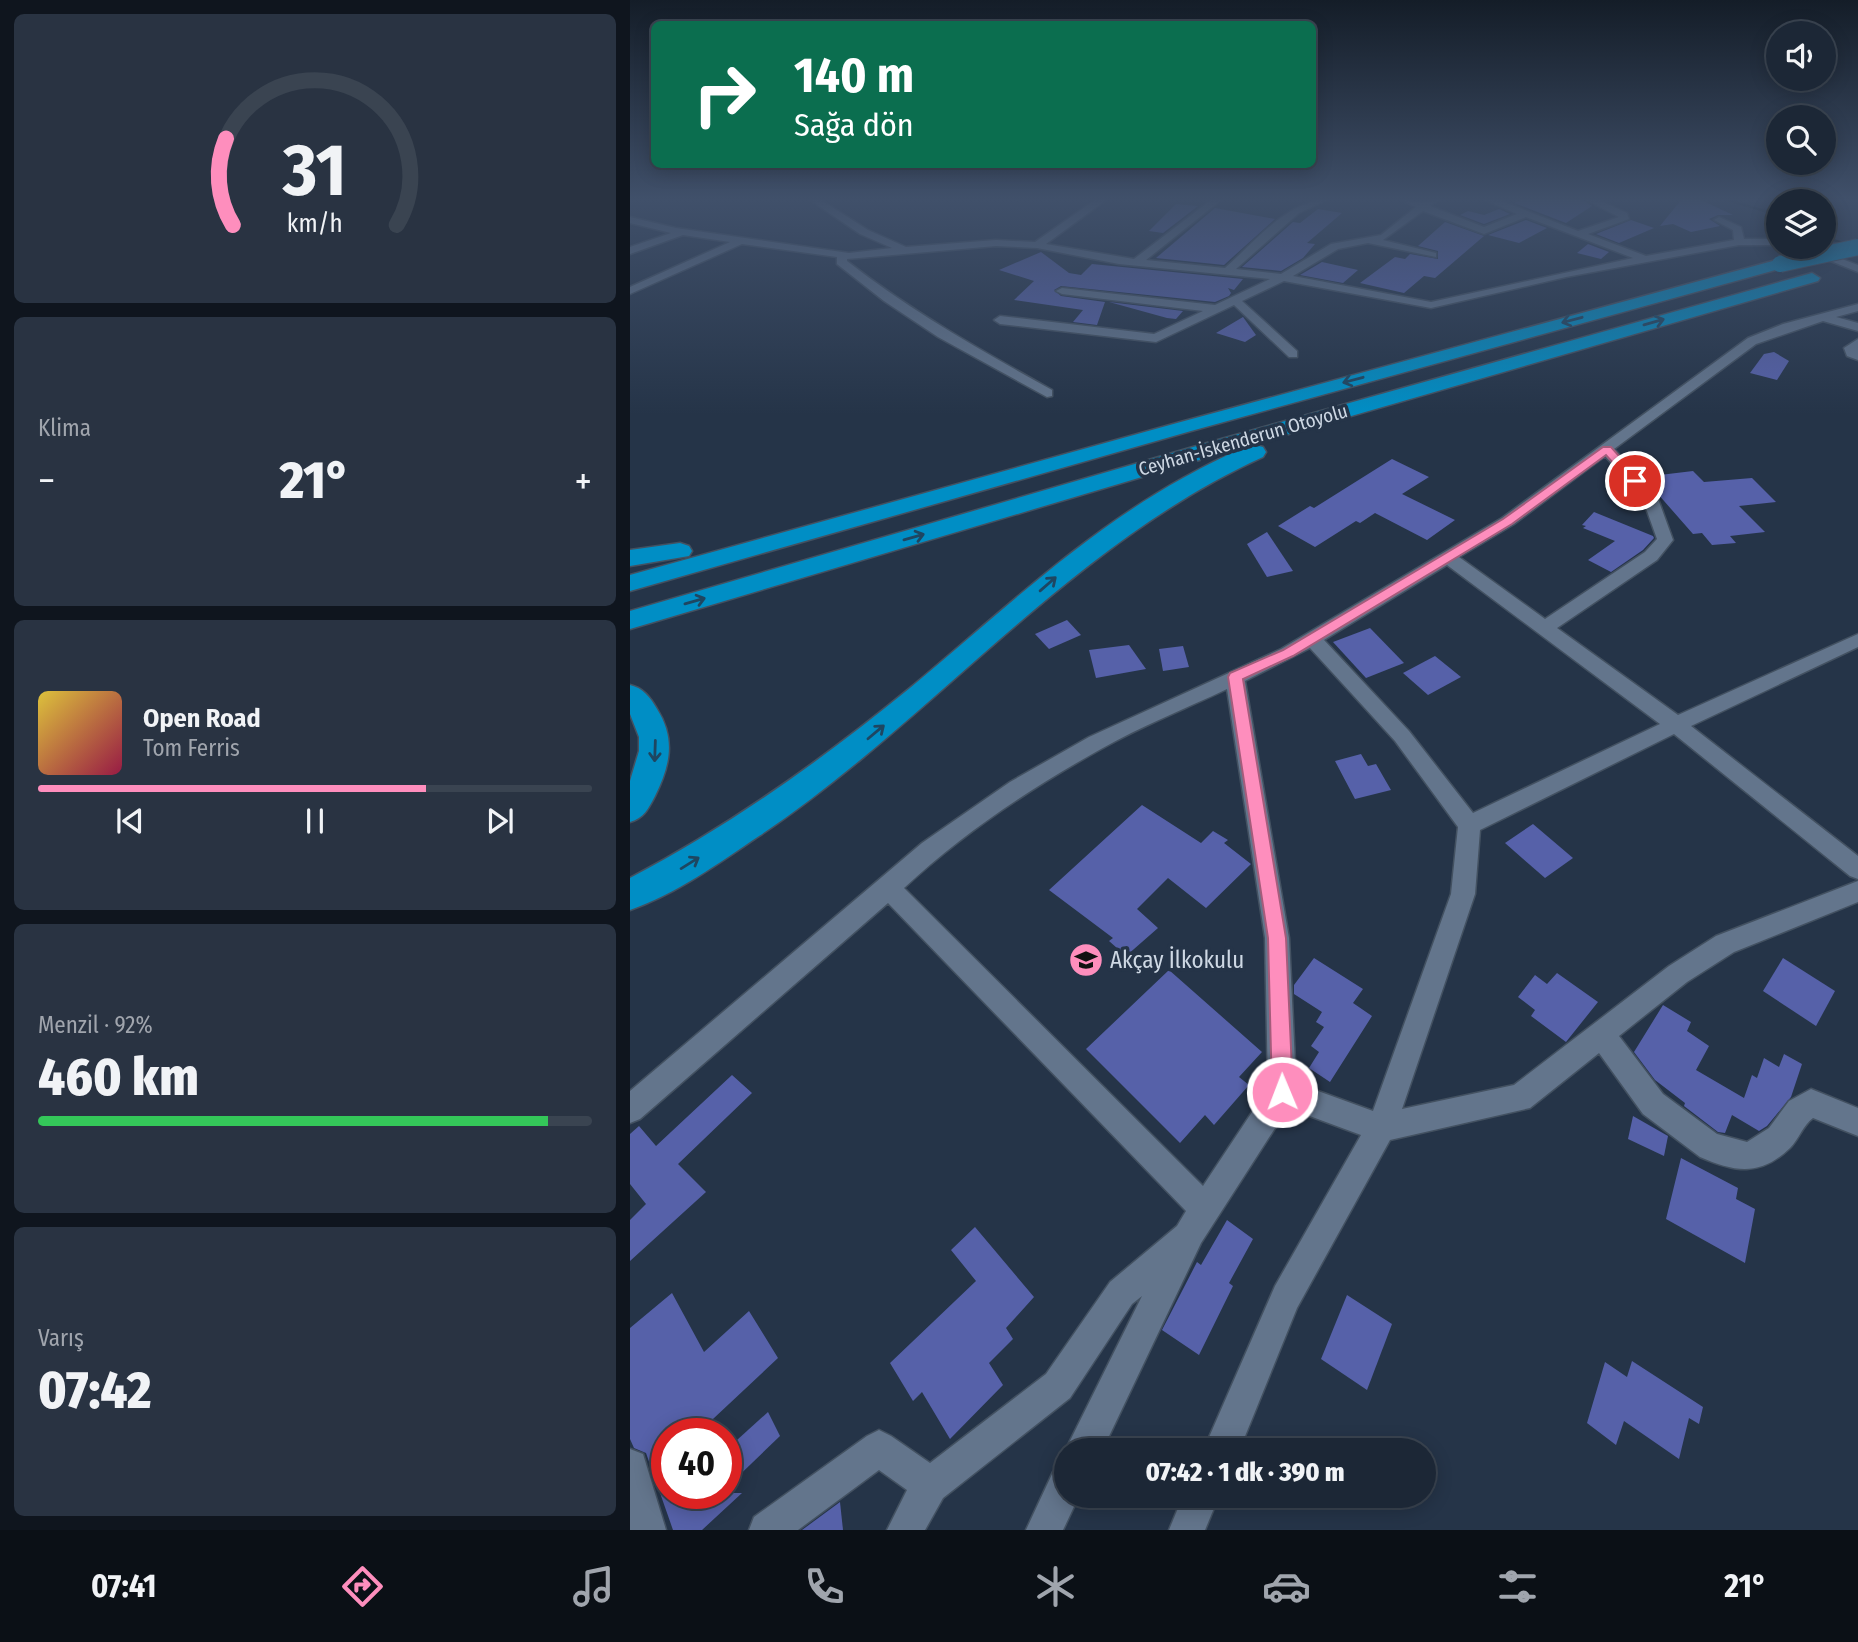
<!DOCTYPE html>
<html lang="tr">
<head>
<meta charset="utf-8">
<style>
  body { margin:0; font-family:"Fira Sans Condensed",sans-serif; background:#293342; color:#f1f3f6; height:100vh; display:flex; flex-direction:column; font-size:26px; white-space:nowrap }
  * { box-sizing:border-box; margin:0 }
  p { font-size:23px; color:#a0a5ad }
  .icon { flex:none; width:38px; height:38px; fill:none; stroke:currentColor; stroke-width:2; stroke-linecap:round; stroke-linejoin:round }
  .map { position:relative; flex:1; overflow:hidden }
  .panel { display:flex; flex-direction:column; gap:14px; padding:14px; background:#0f151e; width:630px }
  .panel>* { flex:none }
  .guide { position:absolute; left:21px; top:21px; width:665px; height:147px; border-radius:10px; box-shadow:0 4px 18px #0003,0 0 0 2px #3a4451; background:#0b6e4f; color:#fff; overflow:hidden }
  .tools { position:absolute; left:1136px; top:21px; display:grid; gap:14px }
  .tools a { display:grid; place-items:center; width:70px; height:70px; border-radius:50%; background:#1c2736; box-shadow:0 4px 18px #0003,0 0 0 2px #3a4451; font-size:35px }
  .speed { position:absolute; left:21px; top:1418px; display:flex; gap:14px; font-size:35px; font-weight:700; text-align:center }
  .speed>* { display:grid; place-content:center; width:91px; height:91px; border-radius:50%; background:#1c2736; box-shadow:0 4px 18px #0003,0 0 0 2px #3a4451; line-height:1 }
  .speed .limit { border:10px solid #d22; background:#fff; color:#111 }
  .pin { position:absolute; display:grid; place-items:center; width:60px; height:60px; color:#fff; margin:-30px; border:4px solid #fff; border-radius:50%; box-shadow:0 2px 7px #0007 }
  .me { position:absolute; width:77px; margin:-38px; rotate:359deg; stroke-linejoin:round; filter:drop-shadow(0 0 5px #0008) }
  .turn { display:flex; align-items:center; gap:24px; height:147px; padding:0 28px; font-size:32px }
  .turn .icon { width:91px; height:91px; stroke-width:2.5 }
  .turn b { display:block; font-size:49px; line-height:60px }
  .big { font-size:52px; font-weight:800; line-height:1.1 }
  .panel .tile { flex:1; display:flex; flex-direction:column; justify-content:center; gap:10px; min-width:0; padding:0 24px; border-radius:10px; background:#293342 }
  .panel .dial { align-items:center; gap:0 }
  .dial svg { height:182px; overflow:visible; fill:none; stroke:#3a4451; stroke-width:7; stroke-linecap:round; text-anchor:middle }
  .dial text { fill:#f1f3f6; stroke:none }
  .song { display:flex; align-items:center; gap:21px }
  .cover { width:84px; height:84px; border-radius:10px; background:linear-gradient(135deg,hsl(50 70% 55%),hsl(340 70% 35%)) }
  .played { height:7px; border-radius:4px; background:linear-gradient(90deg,#fe8ebd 70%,#3a4451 70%) }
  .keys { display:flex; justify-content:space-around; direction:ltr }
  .heat { display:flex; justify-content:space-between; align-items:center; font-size:38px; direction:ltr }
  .charge { height:10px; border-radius:5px; background:linear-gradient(90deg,#34c759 92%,#3a4451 0) }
  .trip { position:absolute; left:424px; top:1438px; width:382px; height:70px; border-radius:35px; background:#1c2736; box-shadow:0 4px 18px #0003,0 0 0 2px #3a4451; font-weight:800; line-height:70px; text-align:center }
  .menu { display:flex; height:112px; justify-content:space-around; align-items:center; background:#0b1016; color:#a0a5ad }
  .menu .icon { width:49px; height:49px }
  .menu .selected { color:#fe8ebd }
  .menu b { font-size:32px; color:#f1f3f6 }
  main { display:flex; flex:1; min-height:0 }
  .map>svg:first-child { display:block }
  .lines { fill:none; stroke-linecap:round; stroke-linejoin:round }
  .stream { stroke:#0b1a1e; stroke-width:2.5 }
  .building { fill:#5661a9 }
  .minor-casing { stroke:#435161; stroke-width:3 }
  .highway-casing { stroke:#435161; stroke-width:3 }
  .minor { fill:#63758c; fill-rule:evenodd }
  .highway { fill:#008ec5; fill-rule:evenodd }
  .highway-bridge-casing { stroke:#435161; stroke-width:18; stroke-linecap:butt }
  .highway-bridge { stroke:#008ec5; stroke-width:16 }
  .oneway { stroke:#1e4661 }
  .route { fill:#fe8ebd; stroke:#a55c7b; stroke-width:2 }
  .labels { text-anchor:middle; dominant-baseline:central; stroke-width:7; stroke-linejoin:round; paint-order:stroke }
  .far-street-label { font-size:19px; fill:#ced8e4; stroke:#253448 }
  .poi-label { font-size:23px; fill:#ced8e4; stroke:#253448; text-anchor:start }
</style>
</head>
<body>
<main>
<section class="panel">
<div class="tile dial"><svg viewBox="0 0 100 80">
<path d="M14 69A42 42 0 1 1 86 69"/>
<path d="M14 69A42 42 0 0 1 11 31" stroke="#fe8ebd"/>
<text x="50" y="56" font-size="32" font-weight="700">31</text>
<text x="50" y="72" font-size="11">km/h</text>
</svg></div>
<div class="tile"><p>Klima</p>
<div class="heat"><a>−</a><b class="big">21°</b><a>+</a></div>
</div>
<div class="tile">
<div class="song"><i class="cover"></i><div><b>Open Road</b><p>Tom Ferris</p></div></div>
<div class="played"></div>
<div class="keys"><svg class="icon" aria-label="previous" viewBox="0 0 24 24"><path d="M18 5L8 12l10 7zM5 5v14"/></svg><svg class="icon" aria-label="pause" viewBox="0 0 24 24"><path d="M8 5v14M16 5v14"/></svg><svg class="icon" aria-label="next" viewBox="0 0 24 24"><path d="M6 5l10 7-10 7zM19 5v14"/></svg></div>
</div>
<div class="tile"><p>Menzil · 92%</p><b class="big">460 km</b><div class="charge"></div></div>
<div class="tile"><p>Varış</p><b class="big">07:42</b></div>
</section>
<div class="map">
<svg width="1228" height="1530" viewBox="0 0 1228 1530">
  <rect width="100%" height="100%" fill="#253448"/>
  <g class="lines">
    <!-- stream -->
    <g class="stream">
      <path d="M1098,200l50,15"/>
      <path d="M1194,237l25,8"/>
    </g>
  </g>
  <!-- building -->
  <g class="building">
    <path d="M891,200h62l9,6 -26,17 -52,-20z"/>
    <path d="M1051,200h20l32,15h-15l-9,4 11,7 -29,6 -18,-8 -13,2z"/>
    <path d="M546,204l22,2 -35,27 -14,-2z"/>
    <path d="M585,208l60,11 -51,46 -68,-7z"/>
    <path d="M688,209l24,4 -35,30 8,1 -12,14 -22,13 -39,-4 51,-45 7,1z"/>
    <path d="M869,209l11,5 -26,10 -24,-9 8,-4 16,4z"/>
    <path d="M896,220l21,8 -28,15 -31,-8z"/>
    <path d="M1001,220l23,8 -35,15 -23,-9z"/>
    <path d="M815,222l39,14 -49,42 -11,-2 -20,17 -44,-10 35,-26 10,2 5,-5 28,5v-8l-20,-5z"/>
    <path d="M958,244l21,8 -8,7 -24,-6z"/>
    <path d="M411,252l28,21 12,2 11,-11 151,15 -9,11 -6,-2 3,5 -2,3 -14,6 -154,-16 -7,4 7,6 44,6 -8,23 -24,-3 10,-12 -69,-10 20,-19 -35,-11z"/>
    <path d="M692,262l36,8 -15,13 -43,-8z"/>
    <path d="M479,302l74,9 -7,8 -9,-1z"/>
    <path d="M613,317l13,18 -11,7 -29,-9z"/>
    <path d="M1144,352l15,9 -12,19 -27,-7 14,-19z"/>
    <path d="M762,459l37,18 -27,17 53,26 -28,20 -52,-27 -15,10 -4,-2 -41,26 -37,-21 32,-20 4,2z"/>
    <path d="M1063,471l11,11 48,-4 24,24 -37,4 26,26 -35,4 6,7 -24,2 -10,-12 -9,1 -50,-57z"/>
    <path d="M964,512l59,24 1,2 -11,12 -32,22 -23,-12 27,-19 -32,-13 3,-2 -4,-1z"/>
    <path d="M637,532l26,39 -26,6 -20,-33z"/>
    <path d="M437,620l14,15 -32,14 -14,-15z"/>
    <path d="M740,628l34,35 -38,15 -33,-36z"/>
    <path d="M499,645l17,24 -50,9 -7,-28z"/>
    <path d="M553,646l6,21 -26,4 -4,-22z"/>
    <path d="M805,656l26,21 -33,18 -25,-22z"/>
    <path d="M731,754l7,12 8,-2 15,26 -36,9 -20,-38z"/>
    <path d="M512,805l59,38 12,-12 15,9 -4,3 27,21 -45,44 -38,-30 -31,31 21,19 -32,28 -17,-15 4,-3 -64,-48z"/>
    <path d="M903,824l40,34 -28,20 -40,-35z"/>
    <path d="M684,958l49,31 -10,14 19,13 -42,66 -21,-14 10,-16 -8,-6 13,-19 -8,-5 6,-10 -28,-18v-9z"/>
    <path d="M1153,958l52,33 -19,35 -53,-35z"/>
    <path d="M539,970l93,82 -23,25 10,8 -35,40 -9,-10 -25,28 -94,-94z"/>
    <path d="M927,973l41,29 -32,40 -35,-26 4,-6 -17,-13 17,-22 12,9z"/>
    <path d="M1033,1005l28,17 -4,9 22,15 -13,24 48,28 8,-23 5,3 7,-20 15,9 5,-13 18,10 -11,33 -24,29 -8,5 -27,-16 -7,18 -7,-1 -34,-26 1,-3 -30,-23 -21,-28z"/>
    <path d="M102,1075l20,18 -74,71 28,28 -76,69v-41l16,-16 -16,-20v-50l9,-8 17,20z"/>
    <path d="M1003,1116l35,20 -4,20 -36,-17z"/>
    <path d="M1051,1158l57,30 -2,11 19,10 -10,54 -79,-44z"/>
    <path d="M597,1220l26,19 -24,44 4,3 -34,69 -37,-25 35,-68 4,3z"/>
    <path d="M345,1227l59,70 -28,31 7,11 -24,24 14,22 -53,54 -28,-47 -9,9 -23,-38 86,-82 -25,-31z"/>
    <path d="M42,1293l32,59 45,-41 29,47 -80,75h-31v60h75l-40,37h-29l-27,-77 -12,-5 -4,-9v-111z"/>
    <path d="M717,1295l45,29 -25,66 -46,-31z"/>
    <path d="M1002,1361l71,46 -4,17 -10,-6 -10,41 -55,-38 -8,24 -29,-22 18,-61 22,15z"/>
    <path d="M138,1412l12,24 -54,52v-38z"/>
    <path d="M210,1502l3,28h-41z"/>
  </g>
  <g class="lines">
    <!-- minor casing -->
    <g class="minor-casing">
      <g id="minor">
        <path d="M180,200h11l47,30 38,17 90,-7 39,2 60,-42h11l-60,44 88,15 77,-59h10l-75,60 79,8c29,-25 62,-68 102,-68l-28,13 -63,56 45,5 50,-30 50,-9 35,-28 -15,-7 21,3 17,-3 -9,6 54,21 33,-13 -32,-14h14l79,31 41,-14 -33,-17h13l28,13 2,6 -41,15 58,22 88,-16 -1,-10 -19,-10 5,-3 22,10 3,12h34v6h-39l-173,32 -135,31 -147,-27 -42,20 55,50v6h-8l-55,-52 -78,37 -156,-18 -6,-4 6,-4 154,18 49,-23 -141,-17 -6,-3 6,-3 153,17 55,-26 -151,-15 -82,-16 -41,-2 -149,13v2c64,50 133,89 205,129v6l-5,1 -109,-60 -54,-36 -47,-37v-7l-95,-13 -112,50v-7l100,-45 -47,-7 -53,19v-7l41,-14 -41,-10v-6l46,11 173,25 43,-5 -32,-14zM793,211l61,23 42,-17 107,41 -202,44 -138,-26 45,-27 30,-6 68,14v-4l-53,-13z"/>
        <path d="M1166,247h14l48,18v7z"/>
        <path d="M1228,304v7l-22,6 22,6v8l-35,-10 -67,23 -142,105 43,47 16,44 -16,20 -100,68 121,87 180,-81v13l-167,79 167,130v23l-8,-3 -176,-142 -194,96 -5,64 -73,215 112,-24 155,-119 47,-30 142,-55v21l-124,50 -47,30 -68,54 44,58 54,40 30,8 22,-14 20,-27 22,-12 47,19v28l-45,-18c-10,7 -14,21 -23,30 -30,29 -55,24 -90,9l-57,-43 -44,-61 -69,55 -140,32 -93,168 -58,143h-36l72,-165 86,-151 -73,-27 -87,135 -99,208h-37l77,-155 -10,8 -62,94 -127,100 -18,32h-38l20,-40 -28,-20 -81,60h-49l5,-13 113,-81 12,-6 12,6 39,27 116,-89 64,-92 67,-56 9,-15 -298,-308 -248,216 -10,4v-32l292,-248 88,-61 79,-45 192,-88 221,-131 246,-180 35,-14zM975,456l37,41 15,42 -12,13 -100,67 -86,-62 55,-33zM817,565l213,159 -187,89 -64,-82 -85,-91zM680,648l85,93 63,86 -7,67 -78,217 -77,-28 -7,-145 -44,-257zM597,689l38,249 3,150 -65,98 -299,-298c59,-55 127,-100 197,-139 40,-23 84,-40 126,-60z"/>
        <path d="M1228,339v21l-11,-4 -3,-8z"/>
        <path d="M0,1449l13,5 23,76h-36z"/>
        <path d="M436,1467v29h13l-16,34h-37l27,-58z"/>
        <path d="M553,1496h36l-14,34h-36z"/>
      </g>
    </g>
    <!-- highway casing -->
    <g class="highway-casing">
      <g id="highway">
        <path d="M1150,259l6,2 2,3 -2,3 -595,164 -561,160v-16l547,-152z"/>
        <path d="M1182,273l8,5 -2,3 -602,174 -586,174v-18l570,-166z"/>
        <path d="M625,445l8,2 3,5 -3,5c-194,88 -329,262 -504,379 -40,27 -83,58 -129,74v-32c101,-53 192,-118 280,-190 88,-73 172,-154 273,-210 22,-12 47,-26 72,-33z"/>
        <path d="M50,543l9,3 3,5 -3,5 -59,10v-16z"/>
        <path d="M0,685c13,3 20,12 27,24 19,30 13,57 -2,87 -7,13 -11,22 -25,26v-41l9,-30v-14l-9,-23z"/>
      </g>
    </g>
    <!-- minor -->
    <use href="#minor" class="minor"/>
    <!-- highway -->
    <use href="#highway" class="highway"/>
    <!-- highway-bridge casing -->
    <g class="highway-bridge-casing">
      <path id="highway-bridge" d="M1150,264l78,-17"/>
    </g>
    <!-- highway-bridge -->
    <use href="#highway-bridge" class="highway-bridge"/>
  </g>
  <!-- one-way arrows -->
  <defs><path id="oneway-shaft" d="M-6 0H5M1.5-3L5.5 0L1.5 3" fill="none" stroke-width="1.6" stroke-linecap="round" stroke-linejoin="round" transform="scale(1.75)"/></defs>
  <g class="oneway">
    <use href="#oneway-shaft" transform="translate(942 320) rotate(165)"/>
    <use href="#oneway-shaft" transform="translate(1024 322) rotate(-16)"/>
    <use href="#oneway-shaft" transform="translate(723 380) rotate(165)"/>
    <use href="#oneway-shaft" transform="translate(284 537) rotate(-16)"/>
    <use href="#oneway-shaft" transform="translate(418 584) rotate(-41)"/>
    <use href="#oneway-shaft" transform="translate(65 601) rotate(-16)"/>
    <use href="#oneway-shaft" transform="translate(246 732) rotate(-40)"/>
    <use href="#oneway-shaft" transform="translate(25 751) rotate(92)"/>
    <use href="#oneway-shaft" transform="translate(60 863) rotate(-32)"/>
  </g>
  <!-- sky -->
  <linearGradient id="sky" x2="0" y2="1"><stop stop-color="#141d28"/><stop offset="0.48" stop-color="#40506a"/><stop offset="1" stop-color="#40506a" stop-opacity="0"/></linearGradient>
  <rect width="1228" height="415" fill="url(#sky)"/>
  <!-- route -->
  <path class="route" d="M973,447h8l28,31v5h-8l-25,-28 -94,69 -219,132 -50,23 43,259 7,154 -3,8 -8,3 -7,-3 -3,-8 -4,-154 -40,-261 2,-4 53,-23 220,-131z"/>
  <!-- icons -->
  <defs>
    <g id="school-disc" transform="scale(1.75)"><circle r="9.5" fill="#fe8ebd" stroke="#253448"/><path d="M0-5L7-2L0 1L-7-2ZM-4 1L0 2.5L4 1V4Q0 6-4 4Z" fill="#111"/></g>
  </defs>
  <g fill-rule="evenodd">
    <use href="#school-disc" x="456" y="960"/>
  </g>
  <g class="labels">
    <!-- far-street labels -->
    <g class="far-street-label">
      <text transform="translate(613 440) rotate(-16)">Ceyhan-İskenderun Otoyolu</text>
    </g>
    <!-- poi labels -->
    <g class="poi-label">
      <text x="480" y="960">Akçay İlkokulu</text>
    </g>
  </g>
</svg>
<div class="tools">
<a><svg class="icon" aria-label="sound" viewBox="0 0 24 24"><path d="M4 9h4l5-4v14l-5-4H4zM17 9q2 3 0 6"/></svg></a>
<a><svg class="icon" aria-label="search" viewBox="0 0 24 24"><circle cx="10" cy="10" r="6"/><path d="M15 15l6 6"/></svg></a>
<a><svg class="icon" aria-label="layers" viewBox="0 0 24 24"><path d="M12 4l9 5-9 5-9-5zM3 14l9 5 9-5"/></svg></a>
</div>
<div class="speed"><div class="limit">40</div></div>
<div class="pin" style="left:1005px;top:481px;background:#d93025"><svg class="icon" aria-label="arrive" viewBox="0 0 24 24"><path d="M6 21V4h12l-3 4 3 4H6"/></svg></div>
<svg class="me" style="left:652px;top:1092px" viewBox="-20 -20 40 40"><circle r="17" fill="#fe8ebd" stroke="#fff" stroke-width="3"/><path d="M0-11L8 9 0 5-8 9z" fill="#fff"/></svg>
<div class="trip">07:42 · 1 dk · 390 m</div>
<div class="guide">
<div class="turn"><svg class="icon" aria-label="right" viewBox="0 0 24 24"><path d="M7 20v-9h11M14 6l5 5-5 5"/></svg><div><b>140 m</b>Sağa dön</div></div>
</div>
</div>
</main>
<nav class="menu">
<b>07:41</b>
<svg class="icon selected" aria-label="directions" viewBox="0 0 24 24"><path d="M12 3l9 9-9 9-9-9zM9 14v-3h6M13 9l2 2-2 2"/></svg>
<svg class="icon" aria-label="music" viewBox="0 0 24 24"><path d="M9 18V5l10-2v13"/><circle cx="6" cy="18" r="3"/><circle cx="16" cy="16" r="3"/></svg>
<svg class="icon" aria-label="phone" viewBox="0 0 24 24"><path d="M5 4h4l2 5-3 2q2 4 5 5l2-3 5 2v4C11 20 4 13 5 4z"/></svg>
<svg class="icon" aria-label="climate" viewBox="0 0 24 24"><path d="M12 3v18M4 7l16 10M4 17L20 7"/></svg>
<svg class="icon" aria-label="car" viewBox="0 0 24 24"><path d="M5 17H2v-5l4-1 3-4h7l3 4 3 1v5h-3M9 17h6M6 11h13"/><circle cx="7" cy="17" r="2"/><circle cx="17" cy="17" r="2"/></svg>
<svg class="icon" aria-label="filters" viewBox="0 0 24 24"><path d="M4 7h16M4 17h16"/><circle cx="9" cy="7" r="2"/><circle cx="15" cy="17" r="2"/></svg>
<b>21°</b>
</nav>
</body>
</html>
